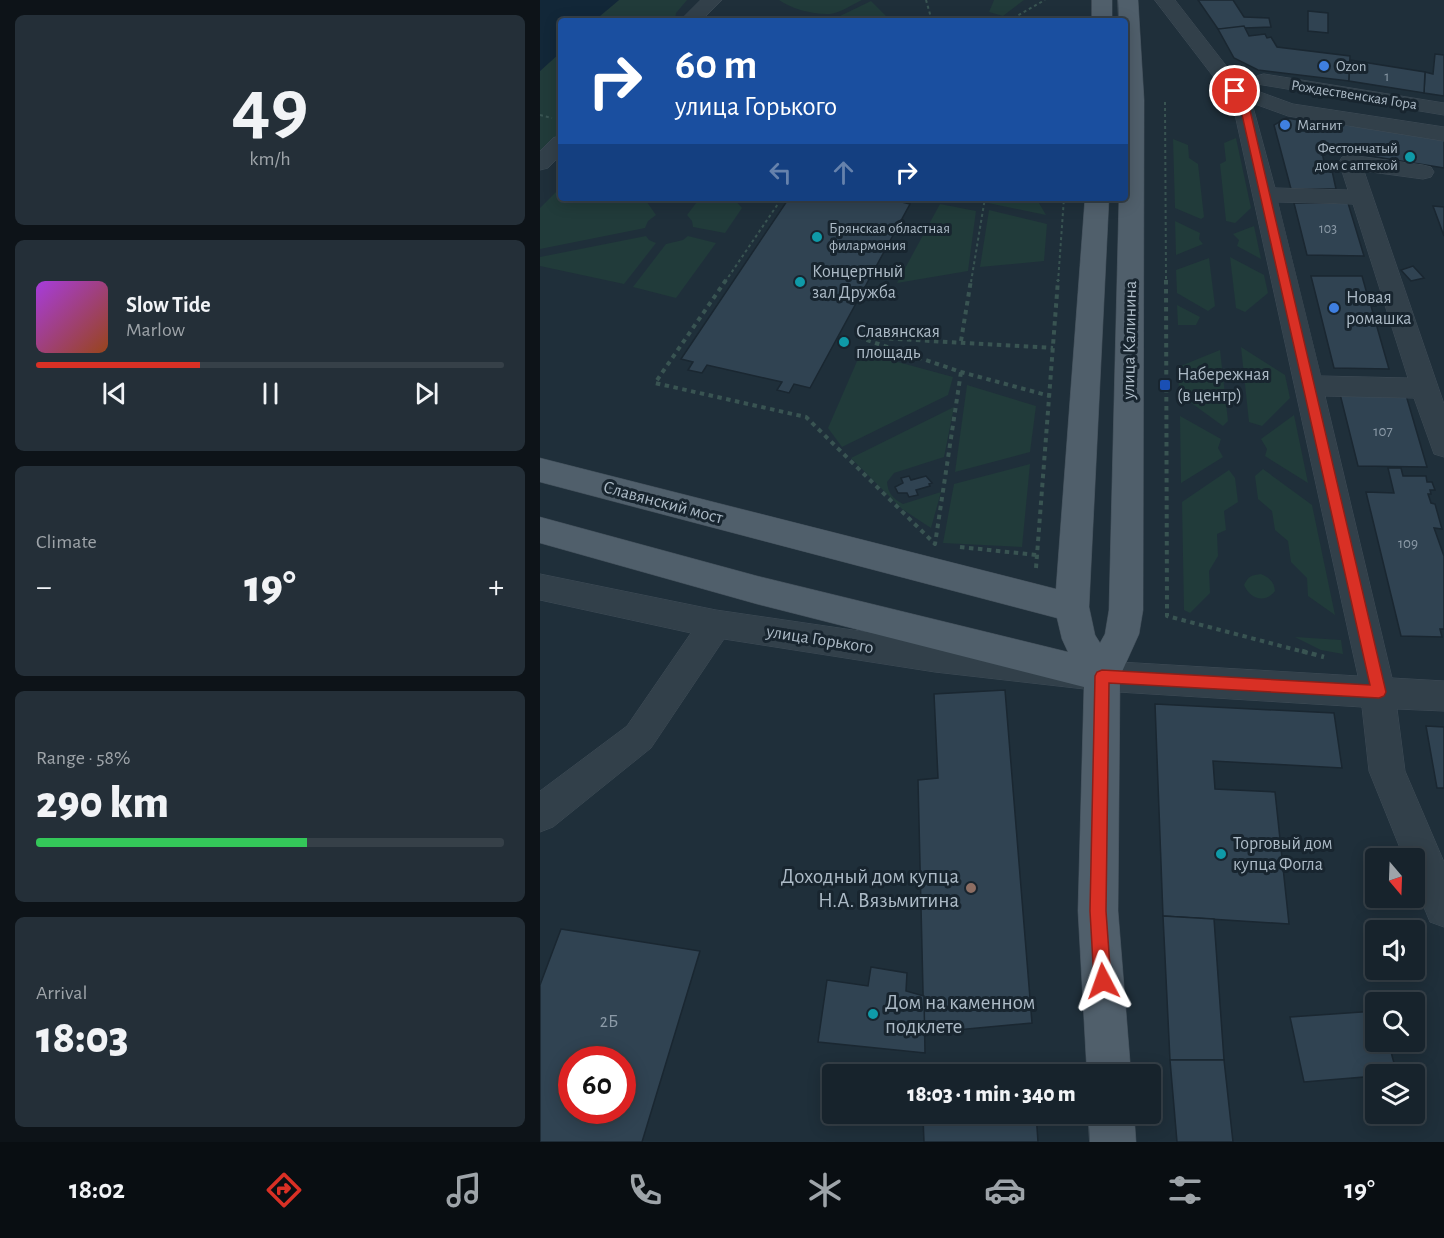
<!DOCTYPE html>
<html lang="en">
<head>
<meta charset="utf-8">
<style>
  body { margin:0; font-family:"Alegreya Sans",sans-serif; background:#242f38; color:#f1f3f6; height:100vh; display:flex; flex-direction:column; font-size:22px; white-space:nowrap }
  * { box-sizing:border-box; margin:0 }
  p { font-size:20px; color:#9ea4a9 }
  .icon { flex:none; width:33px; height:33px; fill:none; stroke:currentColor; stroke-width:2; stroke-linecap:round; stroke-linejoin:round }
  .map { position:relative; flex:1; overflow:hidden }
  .drawer { display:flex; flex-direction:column; gap:15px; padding:15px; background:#0d1318; width:540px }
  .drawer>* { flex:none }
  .guide { position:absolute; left:18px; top:18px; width:570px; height:183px; border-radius:6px; box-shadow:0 3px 15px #0003,0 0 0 2px #364048; background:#1a4fa0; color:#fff; overflow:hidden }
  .needle { width:39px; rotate:161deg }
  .tools { position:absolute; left:825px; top:848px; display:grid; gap:12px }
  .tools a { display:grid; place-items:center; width:60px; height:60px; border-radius:6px; background:#17232c; box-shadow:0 3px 15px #0003,0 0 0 2px #364048; font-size:30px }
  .speed { position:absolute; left:18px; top:1046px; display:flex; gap:12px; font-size:30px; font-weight:700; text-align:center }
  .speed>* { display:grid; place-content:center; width:78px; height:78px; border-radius:50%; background:#17232c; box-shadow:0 3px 15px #0003,0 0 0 2px #364048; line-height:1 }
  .speed .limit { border:9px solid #d22; background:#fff; color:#111 }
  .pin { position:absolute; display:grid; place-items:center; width:51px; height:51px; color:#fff; margin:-26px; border:3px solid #fff; border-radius:50%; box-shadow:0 2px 6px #0007 }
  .me { position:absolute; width:66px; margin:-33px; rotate:356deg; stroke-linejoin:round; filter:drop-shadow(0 0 4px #0008) }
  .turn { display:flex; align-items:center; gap:21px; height:126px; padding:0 18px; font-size:27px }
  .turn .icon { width:78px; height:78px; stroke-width:2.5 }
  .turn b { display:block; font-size:42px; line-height:51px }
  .lanes { display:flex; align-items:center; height:57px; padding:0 18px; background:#0003; justify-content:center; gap:30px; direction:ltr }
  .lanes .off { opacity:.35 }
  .big { font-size:45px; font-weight:800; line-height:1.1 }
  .drawer .widget { flex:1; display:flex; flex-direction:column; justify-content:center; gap:9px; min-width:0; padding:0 21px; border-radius:9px; background:#242f38 }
  .drawer .dial { align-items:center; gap:0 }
  .dial b { font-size:78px; line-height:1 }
  .song { display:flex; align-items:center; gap:18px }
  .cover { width:72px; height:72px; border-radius:9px; background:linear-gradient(135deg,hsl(280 70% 55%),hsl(20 70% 35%)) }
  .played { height:6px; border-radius:3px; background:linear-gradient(90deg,#d93025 35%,#364048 35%) }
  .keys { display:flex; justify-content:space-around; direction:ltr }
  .heat { display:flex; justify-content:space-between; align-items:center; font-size:33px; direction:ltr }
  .charge { height:9px; border-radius:4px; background:linear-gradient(90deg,#34c759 58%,#364048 0) }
  .trip { position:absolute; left:282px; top:1064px; width:339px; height:60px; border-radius:6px; background:#17232c; box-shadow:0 3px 15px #0003,0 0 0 2px #364048; font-weight:800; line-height:60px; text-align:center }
  .tab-bar { display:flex; height:96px; justify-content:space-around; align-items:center; background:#090e12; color:#9ea4a9 }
  .tab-bar .icon { width:42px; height:42px }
  .tab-bar .on { color:#d93025 }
  .tab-bar b { font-size:27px; color:#f1f3f6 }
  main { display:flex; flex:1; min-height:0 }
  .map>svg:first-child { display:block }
  .green { fill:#213b3a }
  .water { fill:#122738 }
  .building { fill:#304352; stroke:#1a2731; stroke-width:1.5; fill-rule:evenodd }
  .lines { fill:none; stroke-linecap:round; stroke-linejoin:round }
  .minor-casing { stroke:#3f4c57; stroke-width:1 }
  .major-casing { stroke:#3f4c57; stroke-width:1 }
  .path-far2 { stroke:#395452; stroke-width:2; stroke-dasharray:3 3; stroke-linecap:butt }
  .path-far1 { stroke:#395452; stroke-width:4; stroke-dasharray:4.5 4.5; stroke-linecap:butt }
  .path { stroke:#395452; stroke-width:4.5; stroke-dasharray:5 5; stroke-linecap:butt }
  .minor { fill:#32404a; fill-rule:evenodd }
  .major { fill:#505f6b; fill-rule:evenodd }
  .route { fill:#d93025; stroke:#8d1f18; stroke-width:1.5 }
  .shop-dot { fill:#3f7fe0; stroke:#18252f; stroke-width:2 }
  .culture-dot { fill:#0f9aa8; stroke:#18252f; stroke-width:2 }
  .transit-dot { fill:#1a4fb4; stroke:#18252f; stroke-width:2 }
  .education-dot { fill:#8d6e63; stroke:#18252f; stroke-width:2 }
  .labels { text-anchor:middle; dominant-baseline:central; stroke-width:6; stroke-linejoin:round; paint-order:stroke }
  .far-number-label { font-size:14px; fill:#8c9ba8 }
  .far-poi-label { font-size:15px; fill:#adbbc7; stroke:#18252f; text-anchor:start }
  .far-street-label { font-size:15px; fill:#adbbc7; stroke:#18252f }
  .number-label { font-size:15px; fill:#8c9ba8 }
  .poi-label { font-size:18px; fill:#adbbc7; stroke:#18252f; text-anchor:start }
  .street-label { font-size:18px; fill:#adbbc7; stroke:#18252f }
  .near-number-label { font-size:18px; fill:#8c9ba8 }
  .near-poi-label { font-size:21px; fill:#adbbc7; stroke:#18252f; text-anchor:end }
</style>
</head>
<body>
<main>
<section class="drawer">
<div class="widget dial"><b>49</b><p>km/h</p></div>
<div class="widget">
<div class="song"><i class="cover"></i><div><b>Slow Tide</b><p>Marlow</p></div></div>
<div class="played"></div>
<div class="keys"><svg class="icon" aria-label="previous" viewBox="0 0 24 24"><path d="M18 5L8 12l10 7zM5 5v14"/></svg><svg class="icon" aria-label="pause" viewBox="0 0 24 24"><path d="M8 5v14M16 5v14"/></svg><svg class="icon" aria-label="next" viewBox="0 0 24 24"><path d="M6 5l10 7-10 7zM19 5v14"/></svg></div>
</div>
<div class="widget"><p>Climate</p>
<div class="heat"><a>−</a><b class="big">19°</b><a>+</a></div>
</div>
<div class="widget"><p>Range · 58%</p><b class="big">290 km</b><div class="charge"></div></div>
<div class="widget"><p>Arrival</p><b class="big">18:03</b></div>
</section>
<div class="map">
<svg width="904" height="1142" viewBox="0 0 904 1142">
  <rect width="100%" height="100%" fill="#1f2f3a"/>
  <!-- green -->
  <g class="green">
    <path d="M79,0h68l-11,13 -1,8h-81z"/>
    <path d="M239,0h83c-9,4 -22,13 -32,14 -16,1 -38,-5 -51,-14z"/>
    <path d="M454,0h30l-21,16 -14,-4z"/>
    <path d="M331,1l16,16 -4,4 -43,-5z"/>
    <path d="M21,52v81l-21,19v-81z"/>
    <path d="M696,138l15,70 -16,15 -9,-2 -6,-57 6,-3 -2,-18z"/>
    <path d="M633,139l15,6 1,13 9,6 6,53 -3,2 -26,-11z"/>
    <path d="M21,187v11h83l12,17 -8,6 -3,7 -105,21v-41z"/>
    <path d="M160,198h33l9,10 -17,25 -32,-6 -1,-6 -5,-6z"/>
    <path d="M449,198h47l10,17 -58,-12z"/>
    <path d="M400,204l36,7 -8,60 -71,12z"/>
    <path d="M449,210l58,14 -3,37 -64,6z"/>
    <path d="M635,221l25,12 -1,6 4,5 -27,11z"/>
    <path d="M714,226l7,33 -24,-13 2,-6 -6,-6z"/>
    <path d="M106,236l3,4 7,3 -32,41 -84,-18v-9z"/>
    <path d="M148,236l28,7 -40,55 -43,-11 33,-43 17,-4z"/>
    <path d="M690,257l34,18 4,18 -23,19 -9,-4z"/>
    <path d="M669,258l6,48 -7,5 -31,-18 -1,-23z"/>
    <path d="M637,305l23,12 -4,8h-18z"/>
    <path d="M701,347l44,28 5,23 -28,28 -13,-4z"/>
    <path d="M680,350l8,71 -5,5 -44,-32 -1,-27z"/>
    <path d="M321,352l92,25 -5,18 -106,52 -14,-19z"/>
    <path d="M427,385l69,21 -6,46 -75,20z"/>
    <path d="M414,407l-10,50 -50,16 -7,9c1,11 6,17 16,22l38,-12 -10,36 -29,-19 -51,-51z"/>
    <path d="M754,415l14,68 -43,-27 2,-7 -6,-10z"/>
    <path d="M640,416l41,23 -3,9 5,9 -42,26z"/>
    <path d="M490,464l-8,83 -79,-4 11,-59z"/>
    <path d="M723,469l49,36 23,110 -27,-19 -1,-18 -16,-16 -3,-21 -13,-11 -3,-19 -14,-12 -3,-23z"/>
    <path d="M689,470l6,8 3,24 -14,9 2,19 -9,4 1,22 -9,15 1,22 -20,20 -6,-3 -2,-108z"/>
    <path d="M721,574c9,4 13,8 14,17 -10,13 -25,8 -31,-6 4,-9 8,-10 17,-11z"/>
    <path d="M755,637l46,3 2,14 -22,-4z"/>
  </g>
  <!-- water -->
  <path class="water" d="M0,0h79l-25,21h-33v31l-21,19z"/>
  <!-- building -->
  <g class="building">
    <path d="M658,0h35l11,17 25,1 2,9 -53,2z"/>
    <path d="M768,11l20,2v20l-20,-2z"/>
    <path d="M704,26l5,10 16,-2 2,4 4,-1 6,10 73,9 -1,25 -91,-11 -24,-12 -16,-29z"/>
    <path d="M895,54l9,1v41l-20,-3 1,-21 8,2z"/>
    <path d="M810,60l75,12 -1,21 -75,-12z"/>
    <path d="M746,118l45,7 6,-1 1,-2 106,17v29l-123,-20 4,18h6l5,23h-45l-17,-64z"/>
    <path d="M249,198h97l24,6 -100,184 -16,-4 -5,9 -12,-3 5,-8 -75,-17 -5,8 -14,-3 5,-8 -12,-3z"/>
    <path d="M754,203h54l16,53 -57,-1z"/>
    <path d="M893,206l11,1v29z"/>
    <path d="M873,266l11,12 -13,3 -10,-11z"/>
    <path d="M771,276h51l5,18 6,-1 3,13h-5l18,63 -55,-1z"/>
    <path d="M800,394l66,1 21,72 -69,-1z"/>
    <path d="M848,468h13l2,8h23l1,6h5l3,8h-5l1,4h-3l3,9 4,1 7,25 -8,-1 10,28v73h-4l2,8 -41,-1 -35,-144 28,1z"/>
    <path d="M369,476l2,4 15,-4 6,7 -3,1 1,2 -14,4 2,5 -9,2 -2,-4h-9l-3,-6 8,-4 -2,-5z"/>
    <path d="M465,690l27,333 -108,10 -6,-253 20,-2 -4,-84z"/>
    <path d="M615,704l179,9 8,55 -129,-7 2,28 60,3 14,132 -126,-8z"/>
    <path d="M886,726l18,1v61h-7z"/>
    <path d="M623,916l51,3 10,141h-54z"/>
    <path d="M21,929l139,22 -58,191h-102v-157zM32,1059h50v51h-50z"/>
    <path d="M331,967l36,6 -1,18 18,5 1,57 -107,-11 9,-62 41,6z"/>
    <path d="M836,1011v30h12l9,33h-21v2l-72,6 -14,-65z"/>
    <path d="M630,1060h54l9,82h-56z"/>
    <path d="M491,1065l1,9h-70v-3z"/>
    <path d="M424,1113h72l2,29h-114l-1,-24z"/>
  </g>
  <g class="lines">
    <!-- minor casing -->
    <g class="minor-casing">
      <g id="minor">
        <path d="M161,0h21l-21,21h-21z"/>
        <path d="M615,0h20l70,90 15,2 33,12 151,23v14l-156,-25 -36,-13 23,85 73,2 -9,-28 3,-5 8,-2 73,10 8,2 3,5 -3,5 -8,2 -59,-8 80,233v53l-10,-3 -20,-56 -89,-2 67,282 52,3v30l-47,-2 8,62 39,91v65l-14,-5 -16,-39v-25h-10l-35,-87 -7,-64 -260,-16 -167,-19 -211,-33 -73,109 -98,79 -13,5v-41l87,-65 64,-93 -151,-33v-26l176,36 219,32 167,19 256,15 -124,-566 -9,-18zM738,202l75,2 55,174 -87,-2z"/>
        <path d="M724,74l180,29v12l-187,-31 -3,-4 3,-4z"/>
        <path d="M21,136v19l-13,13 -8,2v-19l13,-13z"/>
      </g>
    </g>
    <!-- major casing -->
    <g class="major-casing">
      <g id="major">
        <rect x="552" y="0" width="20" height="21"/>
        <path d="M578,0h20l6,100 -1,510 -4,24 -19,42 -2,235 13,163h-44l-9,-163 6,-224 -327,-83 -217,-61v-26l217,59 311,76 -6,-13 -5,-21 -517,-136v-24l516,131 29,-391h24l-20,409 6,28 5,8 5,-9 4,-24 10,-412h6v-177h-6z"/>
        <path d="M548,1113h46l2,29h-46z"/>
      </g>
    </g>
    <!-- path-far2 -->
    <g class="path-far2">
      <path d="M386,0l6,21"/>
      <path d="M468,21l37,-21"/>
      <path d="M625,102l1,180"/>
      <path d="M0,115l12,3"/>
      <path d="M185,282l57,-84"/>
      <path d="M431,282l14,-84"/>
      <path d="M518,282l6,-84"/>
    </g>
    <!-- path-far1 -->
    <g class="path-far1">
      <path d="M186,280l-71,103 151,34 129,127 26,-172"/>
      <path d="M626,280l1,336 141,37"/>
      <path d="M318,337l103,35 89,24"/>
      <path d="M322,337l191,11"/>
      <path d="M421,341l10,-61"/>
      <path d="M420,547l77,8"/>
      <path d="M496,568l22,-288"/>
    </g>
    <!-- path -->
    <path class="path" d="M762,651l22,6"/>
    <!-- minor -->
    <use href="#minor" class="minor"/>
    <!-- major -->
    <use href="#major" class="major"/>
  </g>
  <!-- route -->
  <path class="route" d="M692,89h7l11,21 136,582 -2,4 -5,2 -270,-15 -3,228 5,70 -2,6 -6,2 -7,-2 -2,-6 -4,-70 5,-235 2,-4 5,-2 268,15 -129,-575 -10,-19z"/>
  <!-- markers -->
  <g class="shop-dot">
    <circle cx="784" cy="66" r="6"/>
    <circle cx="745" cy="125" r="6"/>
    <circle cx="794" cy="308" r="6"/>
  </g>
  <g class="culture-dot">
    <circle cx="870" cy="157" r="6"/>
    <circle cx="277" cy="237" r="6"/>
    <circle cx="260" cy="282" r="6"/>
    <circle cx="304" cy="342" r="6"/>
    <circle cx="681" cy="854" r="6"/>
    <circle cx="333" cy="1014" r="6"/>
  </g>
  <rect class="transit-dot" x="619" y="379" width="12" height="12" rx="3"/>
  <circle class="education-dot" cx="431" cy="888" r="6"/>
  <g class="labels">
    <!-- far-number labels -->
    <g class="far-number-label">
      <text x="847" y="77">1</text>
      <text x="788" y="229">103</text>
    </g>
    <!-- far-poi labels -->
    <g class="far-poi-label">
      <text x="796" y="66">Ozon</text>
      <text x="757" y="125">Магнит</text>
      <text x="858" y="148" text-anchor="end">Фестончатый<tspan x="858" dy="17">дом с аптекой</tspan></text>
      <text x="289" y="228">Брянская областная<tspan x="289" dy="17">филармония</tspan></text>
    </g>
    <!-- far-street labels -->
    <g class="far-street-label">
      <text transform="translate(814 95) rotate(9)">Рождественская Гора</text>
    </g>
    <!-- number labels -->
    <g class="number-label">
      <text x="843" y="431">107</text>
      <text x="868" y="543">109</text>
    </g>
    <!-- poi labels -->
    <g class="poi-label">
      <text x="272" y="272">Концертный<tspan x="272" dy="21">зал Дружба</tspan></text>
      <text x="806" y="298">Новая<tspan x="806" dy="21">ромашка</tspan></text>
      <text x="316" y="332">Славянская<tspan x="316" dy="21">площадь</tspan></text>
      <text x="637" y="375">Набережная<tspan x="637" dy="21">(в центр)</tspan></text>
      <text x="693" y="844">Торговый дом<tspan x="693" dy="21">купца Фогла</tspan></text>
    </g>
    <!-- street labels -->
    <g class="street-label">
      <text transform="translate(590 340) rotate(-89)">улица Калинина</text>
      <text transform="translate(123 503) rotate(15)">Славянский мост</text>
      <text transform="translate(280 640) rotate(9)">улица Горького</text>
    </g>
    <!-- near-number labels -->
    <g class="near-number-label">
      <text x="69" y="1022">2Б</text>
    </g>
    <!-- near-poi labels -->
    <g class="near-poi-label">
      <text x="419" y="876">Доходный дом купца<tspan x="419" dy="24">Н.А. Вязьмитина</tspan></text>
      <text x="345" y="1002" text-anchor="start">Дом на каменном<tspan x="345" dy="24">подклете</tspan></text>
    </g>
  </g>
</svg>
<div class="tools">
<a><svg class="needle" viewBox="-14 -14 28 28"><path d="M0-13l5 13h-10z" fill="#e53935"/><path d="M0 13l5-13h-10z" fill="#9ea4a9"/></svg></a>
<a><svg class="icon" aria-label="sound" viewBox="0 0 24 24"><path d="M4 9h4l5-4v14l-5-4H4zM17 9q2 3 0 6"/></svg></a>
<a><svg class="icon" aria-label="search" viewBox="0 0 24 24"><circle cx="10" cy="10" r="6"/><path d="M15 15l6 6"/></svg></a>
<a><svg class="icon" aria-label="layers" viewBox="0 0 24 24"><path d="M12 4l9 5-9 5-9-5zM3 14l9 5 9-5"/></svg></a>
</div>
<div class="speed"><div class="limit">60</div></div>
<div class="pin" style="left:695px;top:91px;background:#d93025"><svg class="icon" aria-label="arrive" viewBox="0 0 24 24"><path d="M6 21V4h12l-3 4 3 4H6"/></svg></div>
<svg class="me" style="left:563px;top:981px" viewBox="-20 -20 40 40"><path d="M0-17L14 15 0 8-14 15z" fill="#d93025" stroke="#fff" stroke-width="4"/></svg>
<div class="trip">18:03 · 1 min · 340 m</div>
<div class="guide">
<div class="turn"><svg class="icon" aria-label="right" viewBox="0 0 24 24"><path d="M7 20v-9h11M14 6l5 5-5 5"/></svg><div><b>60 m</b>улица Горького</div></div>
<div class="lanes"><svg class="icon off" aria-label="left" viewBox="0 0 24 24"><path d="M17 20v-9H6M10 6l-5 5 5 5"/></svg><svg class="icon off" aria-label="ahead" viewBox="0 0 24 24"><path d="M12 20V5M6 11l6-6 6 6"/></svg><svg class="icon" aria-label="right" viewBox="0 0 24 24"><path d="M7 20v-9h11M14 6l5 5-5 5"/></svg></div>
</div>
</div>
</main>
<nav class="tab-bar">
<b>18:02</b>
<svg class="icon on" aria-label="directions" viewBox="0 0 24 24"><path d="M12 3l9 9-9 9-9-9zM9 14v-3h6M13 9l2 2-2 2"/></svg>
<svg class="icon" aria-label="music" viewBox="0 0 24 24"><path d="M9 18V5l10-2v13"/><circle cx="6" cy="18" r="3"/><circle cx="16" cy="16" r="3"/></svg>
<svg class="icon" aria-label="phone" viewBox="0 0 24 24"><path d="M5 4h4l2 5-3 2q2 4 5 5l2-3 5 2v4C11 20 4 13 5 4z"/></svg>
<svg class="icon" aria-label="climate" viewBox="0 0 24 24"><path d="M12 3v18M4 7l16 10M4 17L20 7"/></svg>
<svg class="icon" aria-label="car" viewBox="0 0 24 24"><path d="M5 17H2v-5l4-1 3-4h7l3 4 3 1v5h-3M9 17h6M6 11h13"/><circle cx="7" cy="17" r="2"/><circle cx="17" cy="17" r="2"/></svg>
<svg class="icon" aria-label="filters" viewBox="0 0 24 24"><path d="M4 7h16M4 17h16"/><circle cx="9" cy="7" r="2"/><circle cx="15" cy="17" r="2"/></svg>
<b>19°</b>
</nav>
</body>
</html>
